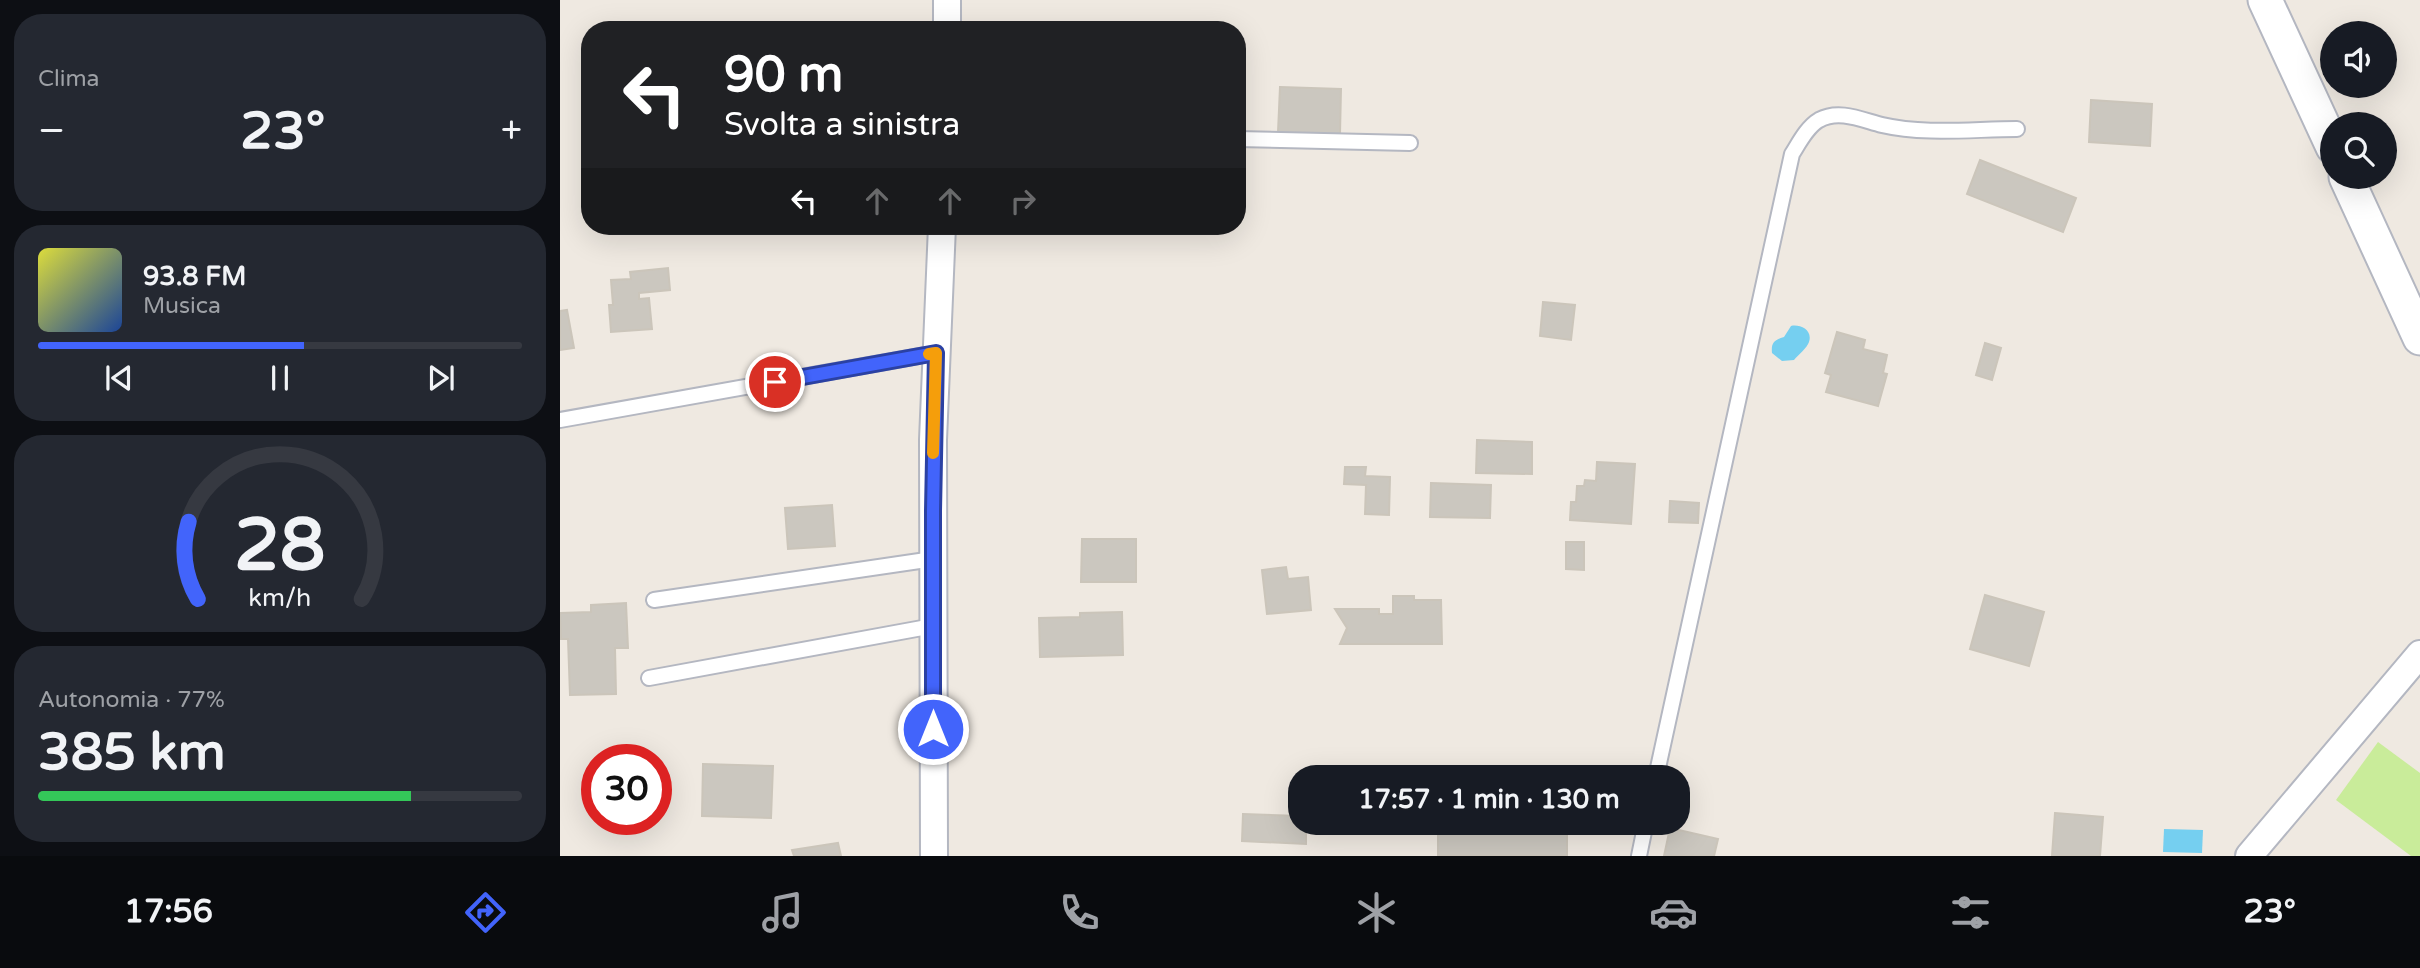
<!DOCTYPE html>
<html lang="it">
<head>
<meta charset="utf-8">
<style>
  body { margin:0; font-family:"Varela Round",sans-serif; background:#242831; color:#f1f3f6; height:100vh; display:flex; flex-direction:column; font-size:26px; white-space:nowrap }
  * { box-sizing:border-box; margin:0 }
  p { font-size:23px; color:#9ea1a6 }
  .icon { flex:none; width:38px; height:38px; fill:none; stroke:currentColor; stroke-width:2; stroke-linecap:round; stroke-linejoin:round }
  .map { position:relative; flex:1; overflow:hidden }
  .side { display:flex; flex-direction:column; gap:14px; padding:14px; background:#0d0f14; width:560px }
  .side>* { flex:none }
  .guide { position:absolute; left:21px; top:21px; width:665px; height:214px; border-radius:28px; box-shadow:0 7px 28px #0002; background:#202124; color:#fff; overflow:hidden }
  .controls { position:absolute; left:1760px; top:21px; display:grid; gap:14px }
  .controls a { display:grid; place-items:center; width:77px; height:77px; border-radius:50%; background:#171b24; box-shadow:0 7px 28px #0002; font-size:35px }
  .speed { position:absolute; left:21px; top:744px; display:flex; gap:14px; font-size:35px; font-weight:700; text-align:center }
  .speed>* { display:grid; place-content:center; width:91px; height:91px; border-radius:50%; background:#171b24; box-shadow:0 7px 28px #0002; line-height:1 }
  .speed .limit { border:10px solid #d22; background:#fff; color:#111 }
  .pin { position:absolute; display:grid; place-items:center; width:60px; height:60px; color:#fff; margin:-30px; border:4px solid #fff; border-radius:50%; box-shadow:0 2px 7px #0007 }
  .me { position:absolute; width:77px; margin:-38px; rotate:0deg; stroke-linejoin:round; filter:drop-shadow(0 0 5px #0008) }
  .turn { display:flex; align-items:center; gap:24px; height:147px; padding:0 28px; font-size:32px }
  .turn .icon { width:91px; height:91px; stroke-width:2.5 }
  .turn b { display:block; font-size:49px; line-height:60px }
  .lanes { display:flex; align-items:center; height:66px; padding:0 28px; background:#0003; justify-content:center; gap:35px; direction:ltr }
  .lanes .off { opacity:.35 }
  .big { font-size:52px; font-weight:700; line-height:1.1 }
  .side .tile { flex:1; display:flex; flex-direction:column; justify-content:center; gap:10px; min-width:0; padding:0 24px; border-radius:28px; background:#242831 }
  .side .dial { align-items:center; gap:0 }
  .dial svg { height:182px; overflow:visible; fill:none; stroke:#363941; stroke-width:7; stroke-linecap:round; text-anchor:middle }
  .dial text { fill:#f1f3f6; stroke:none }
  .song { display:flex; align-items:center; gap:21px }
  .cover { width:84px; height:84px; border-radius:10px; background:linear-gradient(135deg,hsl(60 70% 55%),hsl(220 70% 35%)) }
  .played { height:7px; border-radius:4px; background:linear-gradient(90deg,#4264fb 55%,#363941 55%) }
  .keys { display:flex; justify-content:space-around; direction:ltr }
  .heat { display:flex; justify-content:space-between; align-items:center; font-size:38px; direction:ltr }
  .charge { height:10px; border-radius:5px; background:linear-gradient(90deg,#34c759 77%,#363941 0) }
  .trip { position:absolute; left:728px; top:765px; width:402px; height:70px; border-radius:28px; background:#171b24; box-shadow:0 7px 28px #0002; font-weight:700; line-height:70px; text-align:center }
  .tab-bar { display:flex; height:112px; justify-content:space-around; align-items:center; background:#090b0e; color:#9ea1a6 }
  .tab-bar .icon { width:49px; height:49px }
  .tab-bar .current { color:#4264fb }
  .tab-bar b { font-size:32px; color:#f1f3f6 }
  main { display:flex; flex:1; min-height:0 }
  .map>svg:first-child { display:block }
  .pitch { fill:#c9ec9a }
  .water { fill:#75cff0 }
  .building { fill:#cbc7bf; stroke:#cbc5ba; stroke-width:2 }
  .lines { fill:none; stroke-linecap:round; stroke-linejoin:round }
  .service-casing { stroke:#b4b7c1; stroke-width:18 }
  .minor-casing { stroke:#b4b7c1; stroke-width:30 }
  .tertiary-casing { stroke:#b4b7c1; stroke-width:37 }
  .service { stroke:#fff; stroke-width:14 }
  .minor { stroke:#fff; stroke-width:26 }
  .tertiary { stroke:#fff; stroke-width:33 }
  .route-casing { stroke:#2b41a3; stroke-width:18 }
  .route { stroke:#4264fb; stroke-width:12 }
  .slow { stroke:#f59e0b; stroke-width:12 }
</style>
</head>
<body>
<main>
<section class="side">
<div class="tile"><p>Clima</p>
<div class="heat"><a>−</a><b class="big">23°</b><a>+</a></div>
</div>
<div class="tile">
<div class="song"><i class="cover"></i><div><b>93.8 FM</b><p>Musica</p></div></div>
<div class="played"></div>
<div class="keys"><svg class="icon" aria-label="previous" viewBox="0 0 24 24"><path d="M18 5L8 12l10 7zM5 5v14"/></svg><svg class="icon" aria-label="pause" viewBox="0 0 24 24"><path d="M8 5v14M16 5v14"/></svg><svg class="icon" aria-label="next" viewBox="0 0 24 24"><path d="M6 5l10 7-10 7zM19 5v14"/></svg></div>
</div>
<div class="tile dial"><svg viewBox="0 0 100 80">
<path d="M14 69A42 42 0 1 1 86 69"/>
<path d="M14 69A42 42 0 0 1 10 35" stroke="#4264fb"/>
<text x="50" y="56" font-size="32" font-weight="700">28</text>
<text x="50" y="72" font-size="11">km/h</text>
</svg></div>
<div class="tile"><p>Autonomia · 77%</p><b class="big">385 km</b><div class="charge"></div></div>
</section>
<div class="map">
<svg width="1860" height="856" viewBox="0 0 1860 856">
  <rect width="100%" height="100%" fill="#efe9e1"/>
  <!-- pitch -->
  <path class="pitch" d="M1818,742l42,31v83h-9l-75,-56z"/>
  <!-- water -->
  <g class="water">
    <path d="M1231,326c9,-2 22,4 18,16 -2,6 -11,13 -15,18l-12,1 -10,-8c-1,-10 2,-13 12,-16z"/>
    <path d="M1604,829l39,1 -1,23 -39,-1z"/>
  </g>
  <!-- building -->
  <g class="building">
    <path d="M720,87l61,2 -1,45 -62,-2z"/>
    <path d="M1531,100l61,4 -2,42 -61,-4z"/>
    <path d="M1420,160l96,38 -13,34 -96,-38z"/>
    <path d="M108,268l2,22 -31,3v6l10,-1 3,31 -41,3 -2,-27h4l-2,-25 20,-1 -1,-7z"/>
    <path d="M983,302l32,3 -4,35 -31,-4z"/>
    <path d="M7,310l7,38 -14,2v-39z"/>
    <path d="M1277,332l28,8 -2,9 24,6 -4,18 4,1 -9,32 -52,-14 5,-17 -6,-2z"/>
    <path d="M1425,343l16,5 -9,32 -16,-5z"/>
    <path d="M917,440l55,2v32l-56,-1z"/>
    <path d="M1037,462l38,2 -4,60 -61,-4 1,-18h5l1,-16h7l1,-6 11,1z"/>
    <path d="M785,467h21l-1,9 25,1 -1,38 -24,-1 1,-29 -22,-1z"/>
    <path d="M871,483l60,2 -1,33 -60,-1z"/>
    <path d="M1110,501l29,2 -1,20 -29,-1z"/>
    <path d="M272,505l3,41 -47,3 -3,-41z"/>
    <path d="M522,539h54v43h-55z"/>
    <path d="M1006,542h18v28l-18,-1z"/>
    <path d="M726,567l2,12 20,-2 3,33 -44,4 -5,-44z"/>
    <path d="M1425,595l59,17 -15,54 -59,-17z"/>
    <path d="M833,596h21v4h27l1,44h-102l7,-16 -12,-19h44v5h14z"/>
    <path d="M66,603l2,45h-13l1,46 -46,1 -2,-56h-7l-1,-26 31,-1v-7z"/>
    <path d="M562,612l1,43 -83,2 -1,-39 41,-1v-4z"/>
    <path d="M143,764l70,2 -2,52 -69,-2z"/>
    <path d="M1495,813l48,4 -3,39h-48z"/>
    <path d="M683,814l57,2v6h6v22l-64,-3z"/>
    <path d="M976,825v6h31v25h-129v-30z"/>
    <path d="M1110,828l48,11 -4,17h-50z"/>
    <path d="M278,843l3,13h-47l-2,-6z"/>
  </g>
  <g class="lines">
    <!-- service casing -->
    <g class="service-casing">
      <g id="service">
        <path d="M677,139l173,4"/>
        <path d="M0,420l376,-67"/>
        <path d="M94,600l279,-41"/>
        <path d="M89,678l284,-52"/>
        <path d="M1096,777l136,-623c7,-11 15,-27 27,-34 20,-11 43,0 63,5 43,10 91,4 135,4"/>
        <path d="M1079,856l7,-34"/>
      </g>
    </g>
    <!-- minor casing -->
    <g class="minor-casing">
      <g id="minor">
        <path d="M387,30v-30"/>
        <path d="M374,856l-1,-416 9,-214"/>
        <path d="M1689,856l171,-202"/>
      </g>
    </g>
    <!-- tertiary casing -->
    <g class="tertiary-casing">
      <g id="tertiary">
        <path d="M1705,0l68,147"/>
        <path d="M1786,177l74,161"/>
      </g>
    </g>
    <!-- service -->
    <use href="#service" class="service"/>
    <!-- minor -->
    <use href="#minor" class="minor"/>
    <!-- tertiary -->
    <use href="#tertiary" class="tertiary"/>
  </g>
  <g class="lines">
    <!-- route casing -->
    <g class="route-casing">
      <path id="route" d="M215,382l161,-29 -3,158v218"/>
    </g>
    <!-- route -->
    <use href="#route" class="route"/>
    <!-- slow -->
    <path class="slow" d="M369,354l7,-1 -3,100"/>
  </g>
</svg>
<div class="controls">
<a><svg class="icon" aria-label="sound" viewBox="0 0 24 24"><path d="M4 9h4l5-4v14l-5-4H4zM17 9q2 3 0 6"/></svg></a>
<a><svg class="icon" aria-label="search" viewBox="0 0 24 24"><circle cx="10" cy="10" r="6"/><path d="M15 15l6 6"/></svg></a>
</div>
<div class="speed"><div class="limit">30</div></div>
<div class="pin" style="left:215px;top:382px;background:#d93025"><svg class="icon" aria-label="arrive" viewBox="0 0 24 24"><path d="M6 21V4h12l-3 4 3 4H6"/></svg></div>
<svg class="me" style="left:373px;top:729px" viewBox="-20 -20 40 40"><circle r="17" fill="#4264fb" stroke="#fff" stroke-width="3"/><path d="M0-11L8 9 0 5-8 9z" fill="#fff"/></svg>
<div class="trip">17:57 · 1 min · 130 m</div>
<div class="guide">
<div class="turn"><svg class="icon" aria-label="left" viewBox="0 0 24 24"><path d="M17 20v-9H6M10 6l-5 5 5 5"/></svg><div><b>90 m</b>Svolta a sinistra</div></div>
<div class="lanes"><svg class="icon" aria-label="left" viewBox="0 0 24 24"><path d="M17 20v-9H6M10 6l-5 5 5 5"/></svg><svg class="icon off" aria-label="ahead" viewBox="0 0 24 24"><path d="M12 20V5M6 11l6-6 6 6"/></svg><svg class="icon off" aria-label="ahead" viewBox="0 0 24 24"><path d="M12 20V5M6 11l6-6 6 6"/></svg><svg class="icon off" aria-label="right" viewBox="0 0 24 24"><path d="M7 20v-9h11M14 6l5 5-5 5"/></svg></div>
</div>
</div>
</main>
<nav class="tab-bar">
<b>17:56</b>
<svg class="icon current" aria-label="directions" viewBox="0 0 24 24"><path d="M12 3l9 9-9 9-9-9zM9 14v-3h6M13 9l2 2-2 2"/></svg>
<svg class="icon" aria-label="music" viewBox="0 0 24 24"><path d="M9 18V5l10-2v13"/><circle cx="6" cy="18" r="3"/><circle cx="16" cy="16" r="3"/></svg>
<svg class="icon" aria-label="phone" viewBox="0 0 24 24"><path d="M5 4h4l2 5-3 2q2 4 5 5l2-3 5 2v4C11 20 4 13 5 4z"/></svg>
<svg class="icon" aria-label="climate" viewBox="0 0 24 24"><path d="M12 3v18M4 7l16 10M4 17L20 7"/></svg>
<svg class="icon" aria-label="car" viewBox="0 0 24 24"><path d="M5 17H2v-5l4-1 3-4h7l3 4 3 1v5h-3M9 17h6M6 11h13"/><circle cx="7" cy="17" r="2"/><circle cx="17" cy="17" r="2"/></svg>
<svg class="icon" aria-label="filters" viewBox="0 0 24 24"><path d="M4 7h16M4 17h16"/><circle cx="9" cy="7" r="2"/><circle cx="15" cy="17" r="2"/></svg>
<b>23°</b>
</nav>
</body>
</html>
